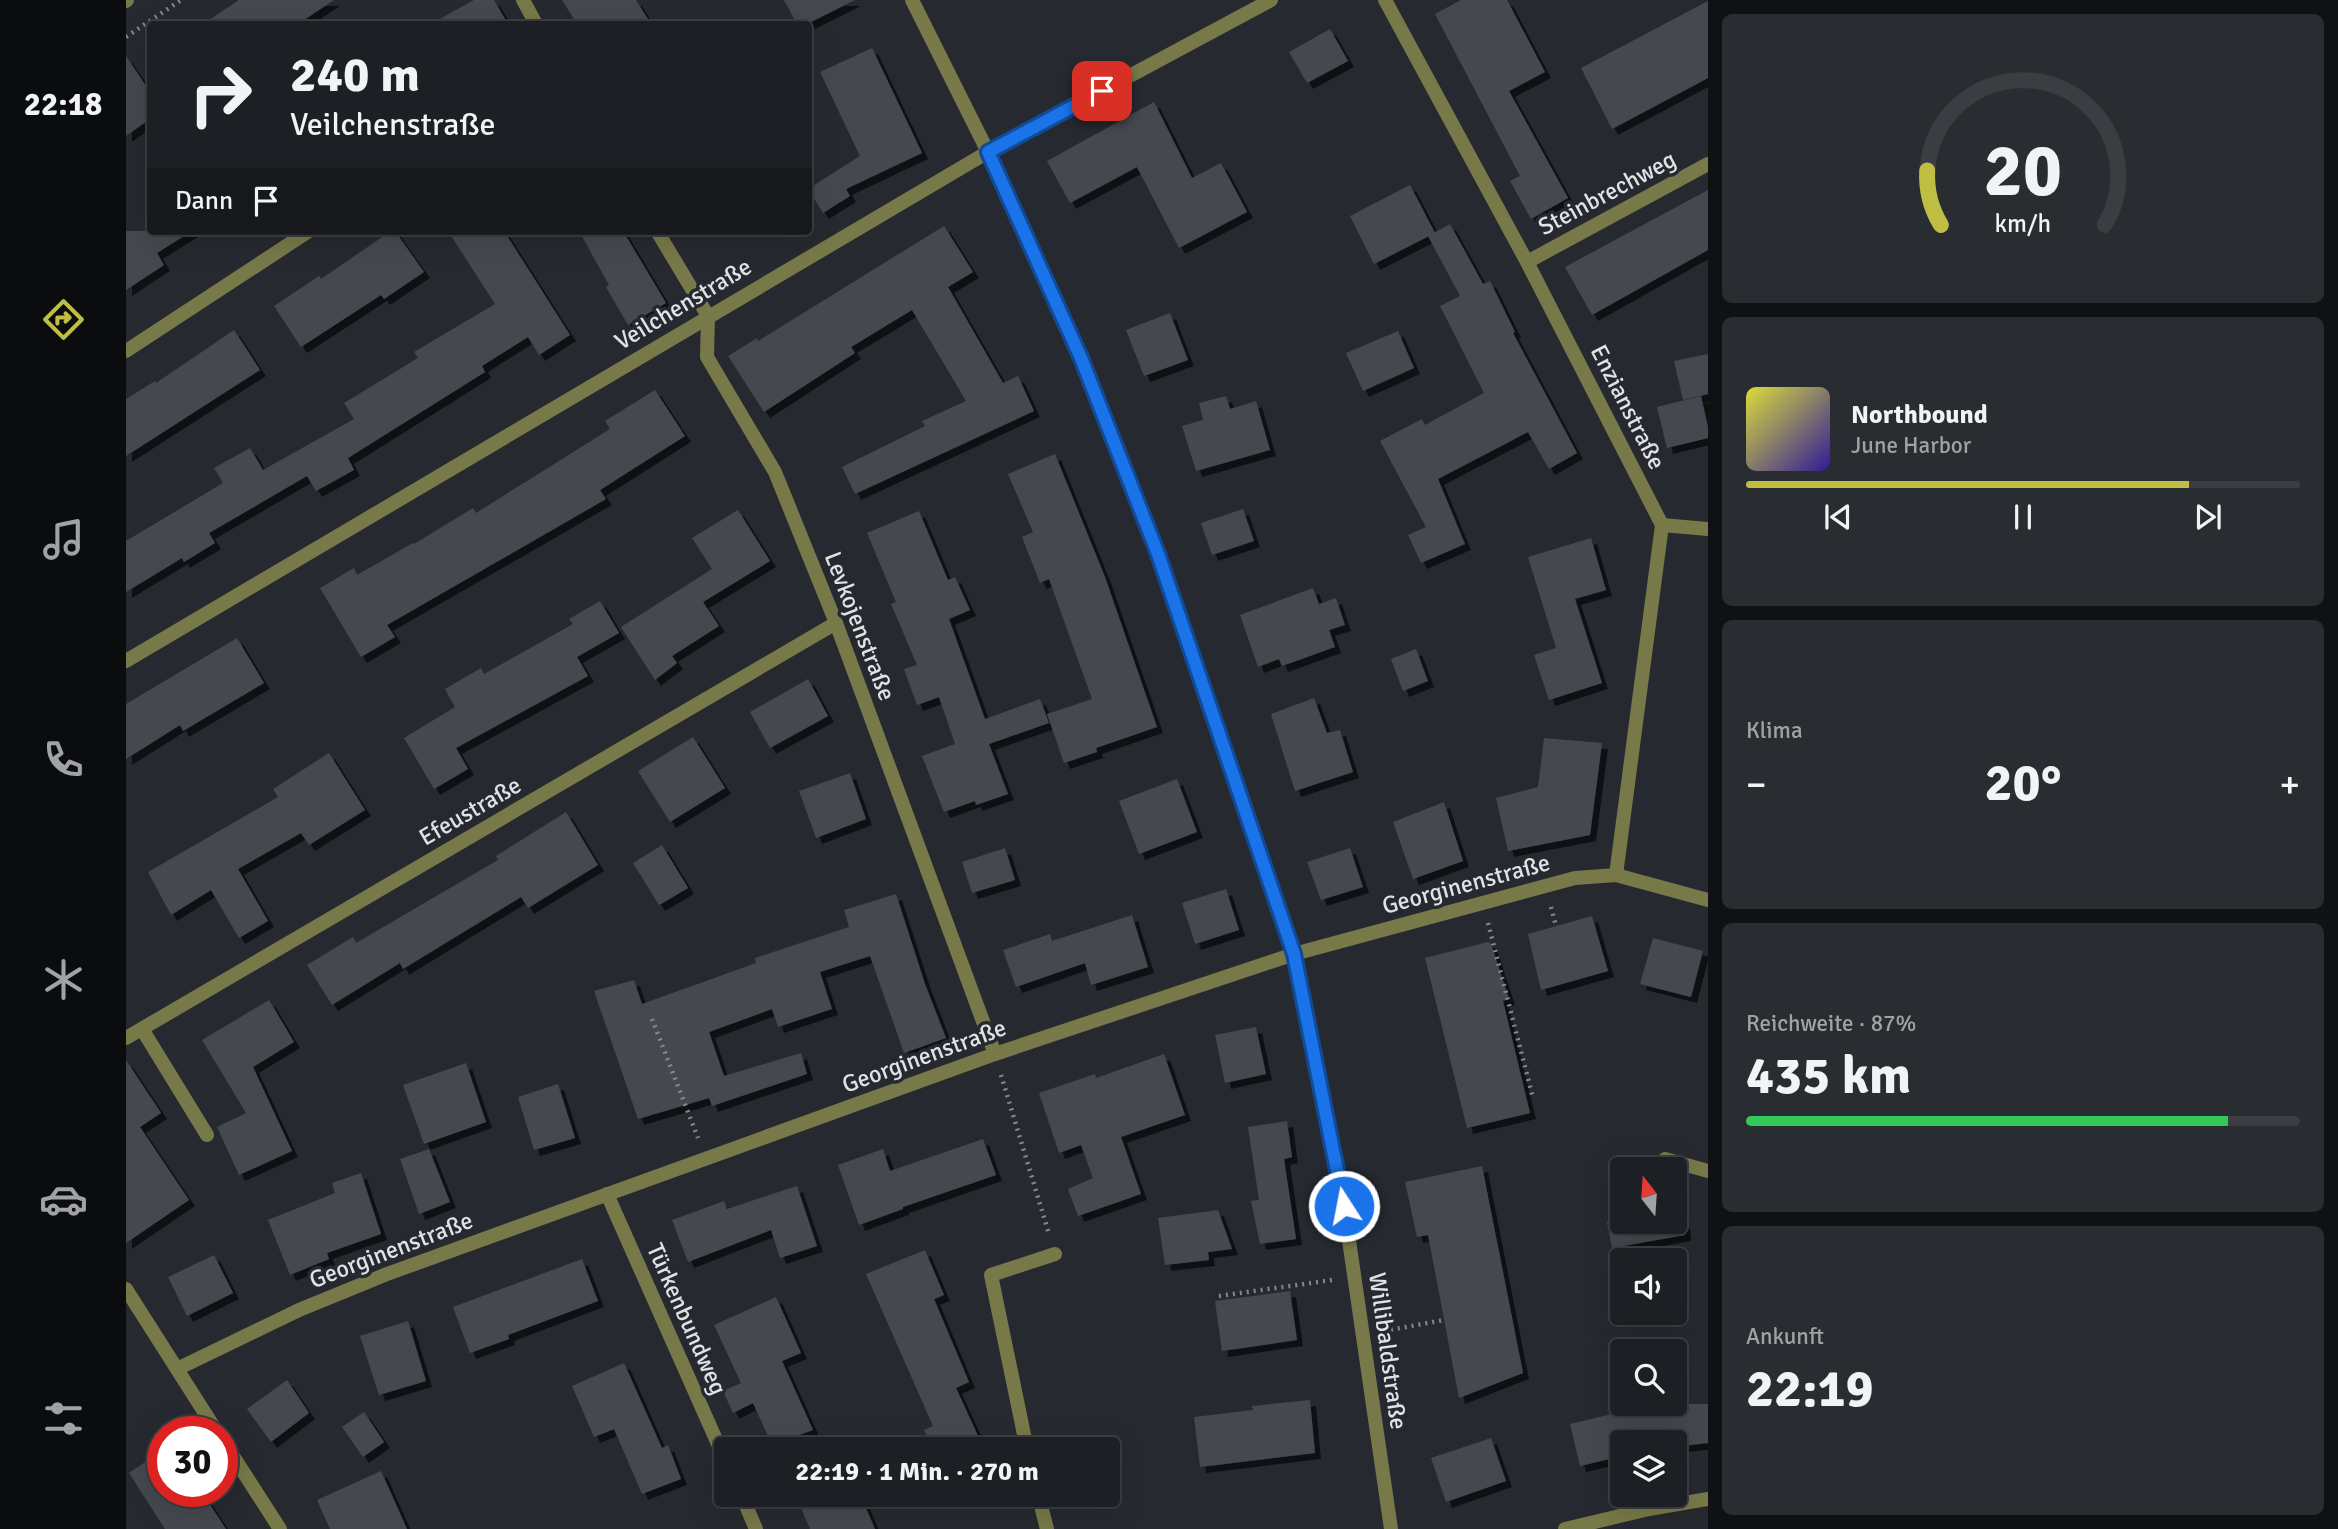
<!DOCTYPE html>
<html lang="de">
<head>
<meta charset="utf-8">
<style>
  body { margin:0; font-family:Signika,sans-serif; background:#292c30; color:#f1f3f6; height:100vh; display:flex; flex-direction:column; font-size:26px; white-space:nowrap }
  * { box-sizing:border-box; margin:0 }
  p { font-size:23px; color:#a0a2a6 }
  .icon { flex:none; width:38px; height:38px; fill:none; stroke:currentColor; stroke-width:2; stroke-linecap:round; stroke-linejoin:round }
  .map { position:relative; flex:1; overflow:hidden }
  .details { display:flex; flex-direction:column; gap:14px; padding:14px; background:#0f1113; width:630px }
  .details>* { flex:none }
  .hud { position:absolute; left:21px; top:21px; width:665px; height:214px; border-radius:7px; box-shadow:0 7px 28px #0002,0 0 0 2px #3a3d41; background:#1c1f23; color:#f1f3f6; overflow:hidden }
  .needle { width:46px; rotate:343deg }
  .tools { position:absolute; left:1484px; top:1157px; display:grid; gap:14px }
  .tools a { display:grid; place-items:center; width:77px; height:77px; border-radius:7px; background:#1c1f23; box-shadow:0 7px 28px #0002,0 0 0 2px #3a3d41; font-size:35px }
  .speed { position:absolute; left:21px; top:1416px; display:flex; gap:14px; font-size:35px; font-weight:700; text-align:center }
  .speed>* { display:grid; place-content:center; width:91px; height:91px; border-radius:50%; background:#1c1f23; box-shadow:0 7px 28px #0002,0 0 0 2px #3a3d41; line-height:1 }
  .speed .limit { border:10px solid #d22; background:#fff; color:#111 }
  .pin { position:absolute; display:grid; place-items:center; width:60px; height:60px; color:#fff; margin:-30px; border-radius:14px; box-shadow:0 4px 10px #0006 }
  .me { position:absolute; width:77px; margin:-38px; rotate:349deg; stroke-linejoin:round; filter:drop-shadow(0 0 5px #0008) }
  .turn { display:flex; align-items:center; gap:24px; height:147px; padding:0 28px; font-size:32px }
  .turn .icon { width:91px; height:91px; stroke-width:2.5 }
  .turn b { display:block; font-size:49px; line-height:60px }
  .then { display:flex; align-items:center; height:66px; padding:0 28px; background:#0003; gap:14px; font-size:26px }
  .big { font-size:52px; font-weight:700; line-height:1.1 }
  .details .widget { flex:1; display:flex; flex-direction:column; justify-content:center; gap:10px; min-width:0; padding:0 24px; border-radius:10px; background:#292c30 }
  .details .dial { align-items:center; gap:0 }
  .dial svg { height:182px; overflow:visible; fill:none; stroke:#3a3d41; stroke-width:7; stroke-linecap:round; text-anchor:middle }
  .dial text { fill:#f1f3f6; stroke:none }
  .song { display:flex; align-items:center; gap:21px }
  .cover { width:84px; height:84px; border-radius:10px; background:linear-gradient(135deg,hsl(60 70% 55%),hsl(250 70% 35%)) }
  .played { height:7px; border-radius:4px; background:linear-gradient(90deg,#bfbe42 80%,#3a3d41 80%) }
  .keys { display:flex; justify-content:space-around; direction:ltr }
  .heat { display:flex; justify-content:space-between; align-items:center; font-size:38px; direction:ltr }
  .charge { height:10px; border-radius:5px; background:linear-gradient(90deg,#34c759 87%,#3a3d41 0) }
  .trip { position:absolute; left:588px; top:1437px; width:406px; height:70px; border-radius:7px; background:#1c1f23; box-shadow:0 7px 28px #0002,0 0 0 2px #3a3d41; font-weight:700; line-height:70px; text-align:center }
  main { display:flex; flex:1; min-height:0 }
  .menu { display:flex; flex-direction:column; width:126px; justify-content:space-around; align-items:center; background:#0b0c0e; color:#a0a2a6 }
  .menu .icon { width:49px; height:49px }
  .menu .on { color:#bfbe42 }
  .menu b { font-size:32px; color:#f1f3f6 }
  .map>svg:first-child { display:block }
  .building { fill:#45494f; filter:url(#shadow) }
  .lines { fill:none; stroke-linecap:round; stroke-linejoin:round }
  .path { stroke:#85878c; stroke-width:4.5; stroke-dasharray:2 5; stroke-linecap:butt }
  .service { stroke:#787948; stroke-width:14 }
  .minor { stroke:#787948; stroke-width:14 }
  .tertiary { stroke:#787948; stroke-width:14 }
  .route-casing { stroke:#114b97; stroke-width:18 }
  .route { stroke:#1a73e8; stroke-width:12 }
  .labels { text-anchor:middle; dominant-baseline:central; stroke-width:7; stroke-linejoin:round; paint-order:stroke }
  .street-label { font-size:24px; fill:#e0e2e6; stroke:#26292f }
</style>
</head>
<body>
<main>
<nav class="menu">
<b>22:18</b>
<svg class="icon on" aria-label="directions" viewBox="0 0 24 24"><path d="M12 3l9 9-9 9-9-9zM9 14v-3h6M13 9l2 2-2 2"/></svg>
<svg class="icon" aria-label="music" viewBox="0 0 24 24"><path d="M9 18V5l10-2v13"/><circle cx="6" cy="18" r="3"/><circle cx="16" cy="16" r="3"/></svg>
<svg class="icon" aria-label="phone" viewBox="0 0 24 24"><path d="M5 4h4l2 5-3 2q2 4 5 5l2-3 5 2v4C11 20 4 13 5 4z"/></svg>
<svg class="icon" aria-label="climate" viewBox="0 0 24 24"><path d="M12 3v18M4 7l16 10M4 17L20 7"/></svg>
<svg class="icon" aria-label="car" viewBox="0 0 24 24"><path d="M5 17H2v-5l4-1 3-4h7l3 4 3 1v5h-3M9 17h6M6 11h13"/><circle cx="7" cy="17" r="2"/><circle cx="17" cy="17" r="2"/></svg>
<svg class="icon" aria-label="filters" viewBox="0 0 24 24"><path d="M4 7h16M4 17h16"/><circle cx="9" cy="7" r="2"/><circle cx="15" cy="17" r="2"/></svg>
</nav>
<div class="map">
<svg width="1582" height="1529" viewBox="0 0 1582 1529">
  <defs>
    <filter id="shadow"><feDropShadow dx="6" dy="6" stdDeviation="0" flood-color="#0009"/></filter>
  </defs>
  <rect width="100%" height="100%" fill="#26292f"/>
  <!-- building -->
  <g class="building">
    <path d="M113,0h95l-36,24h-95z"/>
    <path d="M348,0h20l14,24h-77z"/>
    <path d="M436,0h74l15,24h-74z"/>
    <path d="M658,0h71l-48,24h-10z"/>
    <path d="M1335,0h46l38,72 -36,19 59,107 -37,21 -21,-38 10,-5 -85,-162z"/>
    <path d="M1582,1v77l-96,51 -31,-61z"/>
    <path d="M1204,29l18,32 -41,22 -18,-31z"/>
    <path d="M746,48l50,105 -76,36 4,7 -27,17 -15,-24 52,-33 -40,-84z"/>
    <path d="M0,56l24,36v27l-24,17z"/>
    <path d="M1028,102l38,76 29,-15 26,49 -68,36 -42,-81 -67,36 -23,-42z"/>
    <path d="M1284,185l25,48 -61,31 -24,-48z"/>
    <path d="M1582,190v60l-116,65 -27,-48z"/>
    <path d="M1324,224l33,60 7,-3 25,51 -2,1 64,120 -28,16 -21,-37 -90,47 27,65 -44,19 -13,-28 18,-8 -46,-86 42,-22 3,6 59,-32 -44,-87 20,-10 -32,-60z"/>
    <path d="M818,226l29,46 -25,15 55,96 15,-7 16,35 -179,83 -13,-27 83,-41 -3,-5 44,-20 -54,-91 -61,37 4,6 -91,59 -36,-56 29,-18 1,3z"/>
    <path d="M0,231h66l-35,22 7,12 -38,25z"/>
    <path d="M265,231h4l29,41 -40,27 -3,-4 -80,52 -27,-41 45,-30 2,3z"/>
    <path d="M322,231h56l66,104 -31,20 -11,-18 -46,29 3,6 -137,86 6,12 -38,21 -9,-15 -98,57 6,10 -31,19 -2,-4 -56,34v-51l97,-58 -9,-15 36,-20 13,22 91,-51 -10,-16 74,-45 -4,-6 81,-48z"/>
    <path d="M453,231h44l43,72 -38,22 -22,-38 3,-2z"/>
    <path d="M1044,313l18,47 -44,16 -18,-46z"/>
    <path d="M108,330l26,40 -134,86v-57l29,-18 1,2z"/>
    <path d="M1272,331l16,37 -51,23 -17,-38z"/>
    <path d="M1582,354v40l-25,6 -9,-39z"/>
    <path d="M529,390l30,46 -85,54 6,9 -219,126 8,12 -34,20 -41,-69 34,-20 3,7 56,-32 1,1 59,-36 3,5 134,-84 -5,-8z"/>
    <path d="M1100,396l4,13 26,-8 14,49 -74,21 -14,-45 21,-6 -4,-17z"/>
    <path d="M1575,396l7,31v11l-41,10 -10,-41z"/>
    <path d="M929,454l50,123 52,150 -61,21 1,4 -33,11 -17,-49 45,-15 -43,-120 -9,4 -18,-46 11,-5 -25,-58z"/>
    <path d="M1117,509l11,32 -42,14 -11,-32z"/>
    <path d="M612,510l32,51 -67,41 16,24 -47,30 5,7 -22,17 -34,-53 91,-58 -20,-31z"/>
    <path d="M793,511l29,69 7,-3 15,33 -21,9 36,100 55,-20 9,24 -60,21 19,50 -32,11 -1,-4 -31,11 -22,-56 33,-12 -16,-47 -22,8 -13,-36 13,-4 -26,-61 5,-2 -29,-69z"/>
    <path d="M1465,538l15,52 -31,9 27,84 -53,17 -15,-45 22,-7 -28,-91z"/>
    <path d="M1187,588l6,16 17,-6 9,27 -16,5 6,17 -53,19 -3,-7 -21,8 -18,-52z"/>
    <path d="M474,601l19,32 -42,24 11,19 -132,72 12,21 -34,20 -30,-51 51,-31 -10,-18 36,-21 3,6 89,-50 -4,-5z"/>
    <path d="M111,638l27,45 -81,48 -3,-6 -54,34v-55z"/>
    <path d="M1290,649l12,32 -25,10 -12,-32z"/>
    <path d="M682,679l20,37 -58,32 -20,-36z"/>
    <path d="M1188,698l13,35 13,-3 13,42 -58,19 -24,-77z"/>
    <path d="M567,737l32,51 -55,34 -32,-51z"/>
    <path d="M1418,738l58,5 -12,92 -82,16 -12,-53 42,-11z"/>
    <path d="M203,753l36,57 -56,35 -8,-12 -63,36 30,52 -29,17 -28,-48 -40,25 -23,-43 130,-75 -5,-8z"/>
    <path d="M724,773l16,46 -50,19 -17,-47z"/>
    <path d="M1051,779l20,53 -58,22 -20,-53z"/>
    <path d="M1318,802l19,59 -50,18 -20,-57z"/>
    <path d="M440,812l32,53 -70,43 -7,-11 -118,72 -3,-6 -68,42 -25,-40 46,-28 3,6 142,-83 -2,-4z"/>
    <path d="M536,845l26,43 -29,17 -26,-42z"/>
    <path d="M879,848l10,32 -43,13 -10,-31z"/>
    <path d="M1224,848l13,39 -42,13 -14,-38z"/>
    <path d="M1100,889l13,41 -44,14 -13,-41z"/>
    <path d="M770,894l29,90 21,54 -42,15 -34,-97 -50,16 12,37 -54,18 -6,-18 -63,23 15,44 77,-23 6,21 -95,32 -3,-8 -71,21 -44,-128 40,-11 8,24 114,-41 -1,-5 94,-31 -5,-17z"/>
    <path d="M1006,915l16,52 -57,18 -6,-22 -69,24 -13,-37 47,-16 2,7z"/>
    <path d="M1466,916l16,55 -67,19 -13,-56z"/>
    <path d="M1527,938l50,13 -12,46 -51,-13z"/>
    <path d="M1362,942l3,2 18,55 -6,2 27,112 -63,15 -42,-170z"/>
    <path d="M143,1000l25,42 -41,25 39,84 -53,24 -22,-48 29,-14 -44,-73z"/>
    <path d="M1130,1027l10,47 -41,9 -10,-48z"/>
    <path d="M1038,1054l21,61 -64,22 20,57 -63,22 -10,-27 25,-11 -12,-33 -22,8 -20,-60 56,-19 1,4z"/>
    <path d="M0,1060l35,53 -21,14 49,73 -63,43z"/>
    <path d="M340,1063l20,59 -62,22 -21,-59z"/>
    <path d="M432,1084l17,54 -41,12 -16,-53z"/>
    <path d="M1161,1121l5,36 -8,2 12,80 -36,5 -9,-43 8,-1 -11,-73z"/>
    <path d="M857,1139l13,36 -93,32v2l-44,16 -21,-60 45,-16 7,22z"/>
    <path d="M303,1149l21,53 -31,12 -19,-55z"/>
    <path d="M1356,1166l41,207 -64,25 -31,-163 -11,2 -12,-55z"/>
    <path d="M235,1173l20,61 -54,19 2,6 -39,16 -22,-55 67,-27 -3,-10z"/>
    <path d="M671,1186l20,60 -37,12 -9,-28 -83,32 -16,-42 52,-19 3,8z"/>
    <path d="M1092,1210l14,39 -24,3 1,8 -44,5 -7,-47z"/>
    <path d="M1481,1222h77l1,13 -73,13z"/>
    <path d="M799,1250l19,45 -10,4 35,83 -13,6 28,61h-52l-8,-19 9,-4 -67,-152z"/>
    <path d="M88,1255l19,38 -46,23 -19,-39z"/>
    <path d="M456,1259l16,42 -90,34 1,4 -39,14 -17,-46z"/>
    <path d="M1164,1291l7,49 -75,11 -7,-50z"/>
    <path d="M650,1297l25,56 -19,8 31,69 -41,15 -19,-42 -20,10 -10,-22 18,-8 -27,-58z"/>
    <path d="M282,1321l18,60 -47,14 -19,-59z"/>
    <path d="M498,1363l38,85 6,-3 13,34 -39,15 -28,-65 -20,8 -22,-51z"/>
    <path d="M161,1380l22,33 -38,29 -24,-33z"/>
    <path d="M1184,1400l5,53 -115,14 -6,-50 59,-7 -1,-4z"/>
    <path d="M1506,1404h76v39l-33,4v-5h-61l4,15 -38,9 -10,-42 63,-15z"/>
    <path d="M238,1412l20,30 -21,15 -21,-30z"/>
    <path d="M1365,1438l15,43 -60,21 -15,-44z"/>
    <path d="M37,1450v41h38l25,38h-61l-36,-56z"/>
    <path d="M255,1471l26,58h-77l-13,-29z"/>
    <path d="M669,1494h65l15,35h-65z"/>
  </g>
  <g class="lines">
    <!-- path -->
    <g class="path">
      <path d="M0,37l55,-37"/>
      <path d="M1425,907l5,19"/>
      <path d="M1362,923l45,175"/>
      <path d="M526,1019l46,119"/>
      <path d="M875,1075l48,159"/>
      <path d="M1093,1296l113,-16"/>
      <path d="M1258,1331l60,-11"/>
    </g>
    <!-- service -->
    <g class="service">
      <path d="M16,1029l65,106"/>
      <path d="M1539,1159l43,12"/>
    </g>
    <!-- minor -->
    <g class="minor">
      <path d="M397,0l13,24"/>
      <path d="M786,0l76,152 93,206 77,196 136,400 50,252 47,323"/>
      <path d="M1259,0l142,262 135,263 -46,350"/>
      <path d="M531,231l51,85 -1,41 68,115 61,151 159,431"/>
      <path d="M1401,262l181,-98"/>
      <path d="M0,351l183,-120"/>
      <path d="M1536,525l46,4"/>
      <path d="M0,661l862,-509 283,-152"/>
      <path d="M0,1038l710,-415"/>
      <path d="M481,1194l119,268"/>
      <path d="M0,1289l91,143"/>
      <path d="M51,1369l122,-59 88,-36 608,-220 299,-100 281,-76 41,-3 92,25"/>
      <path d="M96,1439l58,90"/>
      <path d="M901,1449l-36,-174 64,-21"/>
      <path d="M615,1494l15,35"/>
      <path d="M912,1494l9,35"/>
      <path d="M1439,1529l84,-20 59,-10"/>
    </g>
    <!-- tertiary -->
    <path class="tertiary" d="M0,1l1,-1"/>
  </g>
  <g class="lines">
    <!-- route casing -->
    <g class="route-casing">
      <path id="route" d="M976,91l-114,61 93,206 77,196 136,400 50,252"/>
    </g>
    <!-- route -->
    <use href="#route" class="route"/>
  </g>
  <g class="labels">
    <!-- street labels -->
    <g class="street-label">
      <text transform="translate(1481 193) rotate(-28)">Steinbrechweg</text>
      <text transform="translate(557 304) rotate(-31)">Veilchenstraße</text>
      <text transform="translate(1502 407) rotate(63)">Enzianstraße</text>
      <text transform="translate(734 626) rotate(69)">Levkojenstraße</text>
      <text transform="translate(344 811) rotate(-30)">Efeustraße</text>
      <text transform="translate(1340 884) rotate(-15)">Georginenstraße</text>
      <text transform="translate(798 1056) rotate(-20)">Georginenstraße</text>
      <text transform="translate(265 1250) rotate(-21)">Georginenstraße</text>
      <text transform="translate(561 1319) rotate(66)">Türkenbundweg</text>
      <text transform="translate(1262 1351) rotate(82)">Willibaldstraße</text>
    </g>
  </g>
</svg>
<div class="tools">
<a><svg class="needle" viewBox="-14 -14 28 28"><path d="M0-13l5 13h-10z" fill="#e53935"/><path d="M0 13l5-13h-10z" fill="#a0a2a6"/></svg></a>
<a><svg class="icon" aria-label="sound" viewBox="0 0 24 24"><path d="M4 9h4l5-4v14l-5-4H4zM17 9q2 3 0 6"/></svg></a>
<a><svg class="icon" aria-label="search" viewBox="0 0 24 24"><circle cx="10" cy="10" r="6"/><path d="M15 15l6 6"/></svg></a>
<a><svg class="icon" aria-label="layers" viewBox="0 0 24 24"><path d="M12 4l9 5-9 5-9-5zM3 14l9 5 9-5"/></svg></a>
</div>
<div class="speed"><div class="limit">30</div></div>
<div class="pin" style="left:976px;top:91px;background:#d93025"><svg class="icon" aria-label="arrive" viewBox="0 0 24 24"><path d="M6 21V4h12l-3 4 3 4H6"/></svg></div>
<svg class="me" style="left:1218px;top:1206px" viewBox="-20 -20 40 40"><circle r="17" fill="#1a73e8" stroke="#fff" stroke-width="3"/><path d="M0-11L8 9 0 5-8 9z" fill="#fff"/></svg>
<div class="trip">22:19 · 1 Min. · 270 m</div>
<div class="hud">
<div class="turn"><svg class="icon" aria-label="right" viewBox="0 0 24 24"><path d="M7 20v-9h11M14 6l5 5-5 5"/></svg><div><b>240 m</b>Veilchenstraße</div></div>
<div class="then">Dann<svg class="icon" aria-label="arrive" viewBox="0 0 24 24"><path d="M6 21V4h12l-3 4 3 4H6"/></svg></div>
</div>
</div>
<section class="details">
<div class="widget dial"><svg viewBox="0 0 100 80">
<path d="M14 69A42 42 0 1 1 86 69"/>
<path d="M14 69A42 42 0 0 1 8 45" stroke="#bfbe42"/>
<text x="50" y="56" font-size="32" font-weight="700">20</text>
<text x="50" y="72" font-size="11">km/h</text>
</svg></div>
<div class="widget">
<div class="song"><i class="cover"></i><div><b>Northbound</b><p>June Harbor</p></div></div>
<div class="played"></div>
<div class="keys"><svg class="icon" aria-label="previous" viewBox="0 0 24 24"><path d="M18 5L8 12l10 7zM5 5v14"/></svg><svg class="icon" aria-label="pause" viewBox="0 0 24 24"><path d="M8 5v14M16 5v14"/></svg><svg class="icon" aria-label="next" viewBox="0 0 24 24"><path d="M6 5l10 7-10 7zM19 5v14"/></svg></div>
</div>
<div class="widget"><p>Klima</p>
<div class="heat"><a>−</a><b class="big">20°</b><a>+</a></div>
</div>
<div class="widget"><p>Reichweite · 87%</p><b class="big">435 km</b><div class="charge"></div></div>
<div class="widget"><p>Ankunft</p><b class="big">22:19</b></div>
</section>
</main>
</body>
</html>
